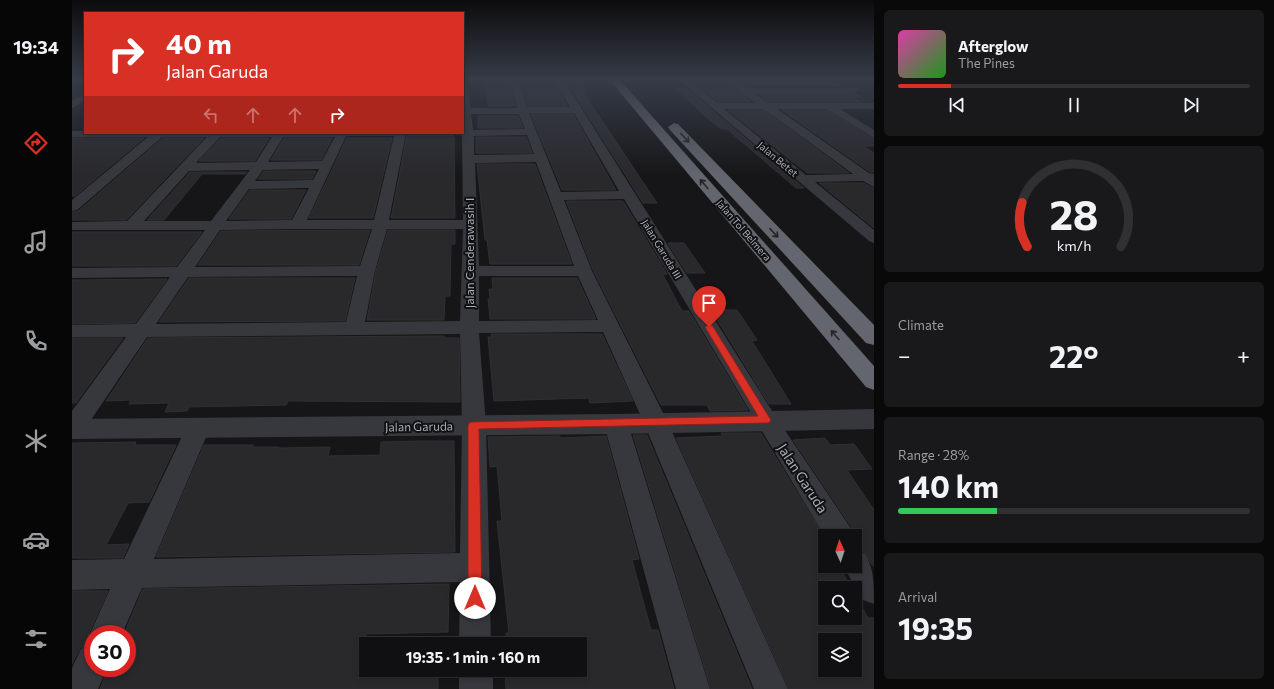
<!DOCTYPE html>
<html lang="en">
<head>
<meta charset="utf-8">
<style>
  body { margin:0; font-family:Commissioner,sans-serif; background:#19191b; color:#f1f3f6; height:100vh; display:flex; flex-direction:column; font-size:15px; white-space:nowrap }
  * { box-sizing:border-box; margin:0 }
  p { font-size:13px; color:#9c9d9f }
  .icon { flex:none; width:22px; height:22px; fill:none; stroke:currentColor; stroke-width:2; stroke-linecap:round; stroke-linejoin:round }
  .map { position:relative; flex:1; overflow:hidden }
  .drawer { display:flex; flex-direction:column; gap:10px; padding:10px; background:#09090a; width:400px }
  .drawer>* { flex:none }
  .top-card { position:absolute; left:12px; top:12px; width:380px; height:122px; border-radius:0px; box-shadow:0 2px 6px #0003,0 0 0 1px #303032; background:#d93025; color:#fff; overflow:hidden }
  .needle { width:26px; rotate:357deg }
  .tools { position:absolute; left:746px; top:529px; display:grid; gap:8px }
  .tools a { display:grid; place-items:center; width:44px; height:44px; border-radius:0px; background:#101012; box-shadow:0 2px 6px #0003,0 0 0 1px #303032; font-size:20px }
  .speed { position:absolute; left:12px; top:625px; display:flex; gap:8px; font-size:20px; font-weight:700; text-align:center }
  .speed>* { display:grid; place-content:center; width:52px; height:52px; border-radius:50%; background:#101012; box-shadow:0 2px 6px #0003,0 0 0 1px #303032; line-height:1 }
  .speed .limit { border:6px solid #d22; background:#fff; color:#111 }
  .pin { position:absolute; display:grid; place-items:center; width:34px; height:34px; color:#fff; margin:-41px -17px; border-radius:50% 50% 50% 0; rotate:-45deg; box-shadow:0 0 4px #0007 }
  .pin .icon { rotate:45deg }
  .me { position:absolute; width:44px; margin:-22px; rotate:0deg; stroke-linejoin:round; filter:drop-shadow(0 0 3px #0008) }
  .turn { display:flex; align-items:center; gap:14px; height:84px; padding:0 16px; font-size:18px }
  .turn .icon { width:52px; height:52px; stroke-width:2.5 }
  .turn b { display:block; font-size:28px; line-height:34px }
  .lanes { display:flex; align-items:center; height:38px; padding:0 16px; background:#0003; justify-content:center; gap:20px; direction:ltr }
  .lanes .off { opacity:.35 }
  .big { font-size:30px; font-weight:700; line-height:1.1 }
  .drawer .tile { flex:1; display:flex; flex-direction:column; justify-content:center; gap:6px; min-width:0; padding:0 14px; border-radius:6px; background:#19191b }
  .drawer .dial { align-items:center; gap:0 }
  .dial svg { height:104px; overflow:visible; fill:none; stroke:#303032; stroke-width:7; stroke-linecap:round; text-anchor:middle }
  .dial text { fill:#f1f3f6; stroke:none }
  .song { display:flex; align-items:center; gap:12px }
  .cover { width:48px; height:48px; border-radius:6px; background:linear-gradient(135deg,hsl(320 70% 55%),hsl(120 70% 35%)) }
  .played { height:4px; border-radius:2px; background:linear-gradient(90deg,#d93025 15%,#303032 15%) }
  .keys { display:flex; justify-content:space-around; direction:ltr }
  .heat { display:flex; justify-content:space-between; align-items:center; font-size:22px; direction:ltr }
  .charge { height:6px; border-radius:3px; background:linear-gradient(90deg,#34c759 28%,#303032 0) }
  .trip { position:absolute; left:287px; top:637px; width:228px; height:40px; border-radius:0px; background:#101012; box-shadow:0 2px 6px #0003,0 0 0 1px #303032; font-weight:700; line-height:40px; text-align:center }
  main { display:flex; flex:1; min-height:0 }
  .tabs { display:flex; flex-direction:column; width:72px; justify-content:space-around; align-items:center; background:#060607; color:#9c9d9f }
  .tabs .icon { width:28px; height:28px }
  .tabs .selected { color:#d93025 }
  .tabs b { font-size:18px; color:#f1f3f6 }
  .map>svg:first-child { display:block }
  .building { fill:#29292c; stroke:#303034; fill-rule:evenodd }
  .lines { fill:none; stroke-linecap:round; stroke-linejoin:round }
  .minor { fill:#37383d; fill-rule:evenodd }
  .tertiary { fill:#37383d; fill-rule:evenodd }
  .motorway { fill:#63666e; fill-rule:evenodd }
  .oneway { stroke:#26262a }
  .route { fill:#d93025; stroke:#8d1f18 }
  .labels { text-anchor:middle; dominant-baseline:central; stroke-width:4; stroke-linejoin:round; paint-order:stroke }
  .far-street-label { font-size:10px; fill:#a8adb8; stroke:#111113 }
  .street-label { font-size:12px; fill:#a8adb8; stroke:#111113 }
  .near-street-label { font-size:14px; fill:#a8adb8; stroke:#111113 }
</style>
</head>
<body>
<main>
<nav class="tabs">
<b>19:34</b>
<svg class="icon selected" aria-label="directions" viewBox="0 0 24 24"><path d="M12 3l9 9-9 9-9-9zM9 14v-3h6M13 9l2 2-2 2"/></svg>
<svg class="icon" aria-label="music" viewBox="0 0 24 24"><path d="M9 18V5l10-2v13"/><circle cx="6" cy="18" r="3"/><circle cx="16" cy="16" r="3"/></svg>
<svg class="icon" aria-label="phone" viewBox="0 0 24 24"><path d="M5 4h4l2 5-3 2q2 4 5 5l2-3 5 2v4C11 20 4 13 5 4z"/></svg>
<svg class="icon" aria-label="climate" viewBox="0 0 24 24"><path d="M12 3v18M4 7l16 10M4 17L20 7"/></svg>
<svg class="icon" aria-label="car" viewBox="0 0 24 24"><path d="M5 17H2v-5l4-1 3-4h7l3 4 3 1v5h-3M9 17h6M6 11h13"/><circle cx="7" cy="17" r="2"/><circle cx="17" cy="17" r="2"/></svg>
<svg class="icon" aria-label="filters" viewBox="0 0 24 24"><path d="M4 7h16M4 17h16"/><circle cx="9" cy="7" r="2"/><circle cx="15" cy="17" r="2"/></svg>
</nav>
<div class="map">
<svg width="802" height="689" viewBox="0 0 802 689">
  <rect width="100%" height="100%" fill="#161618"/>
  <!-- building -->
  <g class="building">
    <path d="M412,79h25l6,27h-27z"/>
    <path d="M448,79h33l14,27h-39z"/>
    <path d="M493,79h19v15l73,109h-14z"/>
    <path d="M619,79h32l28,23h-33z"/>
    <path d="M665,79h92l13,7h-95z"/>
    <path d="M603,88h11l118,100h-8l-69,-59h-5l-9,-6z"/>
    <path d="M783,93l6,4h-9l9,5h-93l-8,-7z"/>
    <path d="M656,110h36l85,63h-42z"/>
    <path d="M710,110h45l47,29v7h-11l11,7v19h-4z"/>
    <path d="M459,114h42l43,76h-54z"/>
    <path d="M406,116h40l5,12h-45z"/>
    <path d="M335,135h47l1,83h-64z"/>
    <path d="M404,137h50l6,16h-56z"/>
    <path d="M0,138h72l-69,58h-3z"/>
    <path d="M91,138h41l-78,82h-54v-8l6,-1z"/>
    <path d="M149,138h48l-14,23h-56z"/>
    <path d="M212,138h48l-11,22h-50z"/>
    <path d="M275,138h45l-19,80h-64z"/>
    <path d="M405,164h58l37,100h-82l-3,-24h-2z"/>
    <path d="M192,171h52l-4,8h-54z"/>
    <path d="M118,172h57l-2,2h-43l-38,46h-17z"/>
    <path d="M747,183h44l11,5v40z"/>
    <path d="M178,190h56l-15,29h-62z"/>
    <path d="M494,201h57l44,73 -4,1 19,36h7l59,99 -38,1 -3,-6h-46l-68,-135z"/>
    <path d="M298,230l-11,35h-161l23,-34z"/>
    <path d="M316,230h67v14h-4l-1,52h-5l-1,24h-77l9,-49z"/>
    <path d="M0,232h130l-26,34h-104z"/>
    <path d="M596,243h16l21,30h-18z"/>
    <path d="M117,278h166l-10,43 -186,1z"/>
    <path d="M420,278h85l19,41h-106l-2,-20h2l-1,-10h4z"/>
    <path d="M0,279v1l95,-1 -32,44 -63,1z"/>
    <path d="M639,310h26l20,30 -5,1 39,63h-22z"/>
    <path d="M419,334h111l31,67 -43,2 -1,-5 -95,3 -6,-64h4z"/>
    <path d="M372,336v2h15l1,64 -172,-1 -2,4 -97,2 -2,4 -22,1 4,-9 -40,1 2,-4 -25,1 42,-63z"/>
    <path d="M0,338h51l-47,65h-4z"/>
    <path d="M649,433h40l64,105v28h17h-3l12,22h-26v30h30v-23l13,23h6v71h-85l-113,-251 47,-2zM753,640h30v30h-30z"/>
    <path d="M561,435h14l105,254h-41z"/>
    <path d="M488,436v2l46,-2 33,123 -7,1 19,70h7l16,59h-168l-1,-17h4v-2h71v-26h-73l-1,-11h3l-12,-112h5l-5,-55 -7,1 -2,-30z"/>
    <path d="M753,438l5,7 24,-1 18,25 -25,1 27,40v55h-2l-10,-16 -7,-4v-10l-4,-9 -58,-86z"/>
    <path d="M347,441h35l1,111 -299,5 48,-112h49v2h26v1l51,-1 -2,9 52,-1 1,-13z"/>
    <path d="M64,442l-1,3h41l-27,57 -21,1 -22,42 23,-1 -6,14h-51v-115z"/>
    <path d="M377,584l-1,48 -82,2v36h72v19h-338l8,-21h19v-34h-3l19,-45z"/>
    <path d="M0,591h36l-19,42 3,10 -12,5 -8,16z"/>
  </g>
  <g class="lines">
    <!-- minor -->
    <g class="minor">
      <path d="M391,79l4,1 4,28h46l-7,-29h8l9,28h43l-16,-28h9l211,335 76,113 4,9 -29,1 -201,-338 -60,1 28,71 76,152 120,266h-34l-110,-266 -41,-91 -124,1 7,92 5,219h-32l1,-62 -318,6 -20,46h-29v8l-3,-8 20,-45 -38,1v-30l52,-1 62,-131 4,-7 8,-2 8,2 4,7 -56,131 306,-6 2,-128 -2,-91 -313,3 -67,99 -8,2v-27l54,-74h-54v-12l64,-1 34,-47 -98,1v-10l105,-1 28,-37h-133v-8l55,-1 80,-84h-45l-85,73 -5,1v-11l76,-63h-76v-6h13v2h321l-17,87h74l-1,-84 -5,-3h6zM457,113h45l45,78 -58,1zM399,114h48l6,15 -52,1zM455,135l7,19 -60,1v-19zM274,136h48l-20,84h-67zM148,137h52l-16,25 -60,1zM211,137h52l-13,24 -54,1zM464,162l38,104h-95l-4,-103zM247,169l-6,11 -58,1 8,-11zM178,170l-39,51h-67l45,-50zM237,188l-17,32 -66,1 23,-32zM226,229h74l-12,37 -165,1 25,-37zM315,229h76l-3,92 -95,1 10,-51zM285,276l-11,46 -190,2 32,-47zM407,276h99l20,44 -119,1z"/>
      <path d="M606,79h10l29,24h38l-31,-24h10l13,9h109l2,2 -5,3 -98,1 13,9h106v6h-34l34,21v8l-47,-29h-50l92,64 5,1v13l-11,-6 -48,1 59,48v13l-5,-2zM652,109h40l89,65 -47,1z"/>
      <path d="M13,94v7l-13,7v-7z"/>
      <path d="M544,415l8,3 4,6 82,265h-34l-72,-265 4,-6z"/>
      <path d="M783,546c19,10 19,35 19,58l-11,-4 -20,-34h12z"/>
      <path d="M21,644v24h14l-9,21h-26v-21l9,-19z"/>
      <rect x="387" y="670" width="34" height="19"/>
    </g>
    <!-- tertiary -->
    <path class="tertiary" d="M802,409v20l-258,5 -544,5v-20l544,-5z"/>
    <!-- motorway -->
    <g class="motorway">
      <path d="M537,79h10l255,287v24l-8,-3z"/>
      <path d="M602,123l4,1 196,201v20l-8,-2 -196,-213 -2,-3z"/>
    </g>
  </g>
  <!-- one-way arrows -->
  <defs><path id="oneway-shaft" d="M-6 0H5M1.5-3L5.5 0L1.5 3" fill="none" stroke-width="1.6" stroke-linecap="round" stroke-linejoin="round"/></defs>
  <g class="oneway">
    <use href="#oneway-shaft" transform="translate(613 138) rotate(47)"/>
    <use href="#oneway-shaft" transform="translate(632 184) rotate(-131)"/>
    <use href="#oneway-shaft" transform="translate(702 233) rotate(47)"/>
    <use href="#oneway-shaft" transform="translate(763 335) rotate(-131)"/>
  </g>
  <!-- sky -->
  <linearGradient id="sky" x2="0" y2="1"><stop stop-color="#0c0c0d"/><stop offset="0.45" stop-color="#363c48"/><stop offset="1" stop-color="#363c48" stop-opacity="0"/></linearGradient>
  <rect width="802" height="176" fill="url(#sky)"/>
  <!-- route -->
  <path class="route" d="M637,324l3,1 57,92 2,3 -2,3 -290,6 3,169 -2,5 -5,2 -5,-2 -2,-5v-173l2,-3 288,-6 -53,-89z"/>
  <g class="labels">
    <!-- far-street labels -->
    <g class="far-street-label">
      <text transform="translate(706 159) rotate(40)">Jalan Betet</text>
      <text transform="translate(672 230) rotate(49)">Jalan Tol Belmera</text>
      <text transform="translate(590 249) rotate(59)">Jalan Garuda III</text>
    </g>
    <!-- street labels -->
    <g class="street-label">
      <text transform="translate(397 253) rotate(-90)">Jalan Cenderawasih I</text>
      <text transform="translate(347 426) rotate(-1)">Jalan Garuda</text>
    </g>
    <!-- near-street labels -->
    <g class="near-street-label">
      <text transform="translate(731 478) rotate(57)">Jalan Garuda</text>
    </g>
  </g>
</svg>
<div class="tools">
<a><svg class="needle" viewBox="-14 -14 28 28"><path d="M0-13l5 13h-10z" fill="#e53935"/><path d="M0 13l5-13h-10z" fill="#9c9d9f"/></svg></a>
<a><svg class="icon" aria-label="search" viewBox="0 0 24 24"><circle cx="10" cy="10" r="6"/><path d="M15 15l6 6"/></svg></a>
<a><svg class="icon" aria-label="layers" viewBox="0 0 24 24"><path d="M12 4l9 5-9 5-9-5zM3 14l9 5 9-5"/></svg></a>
</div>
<div class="speed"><div class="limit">30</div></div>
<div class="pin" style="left:637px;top:327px;background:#d93025"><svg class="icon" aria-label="arrive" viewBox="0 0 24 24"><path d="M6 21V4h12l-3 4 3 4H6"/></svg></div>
<svg class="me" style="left:403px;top:598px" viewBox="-20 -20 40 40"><circle r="19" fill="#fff"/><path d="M0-13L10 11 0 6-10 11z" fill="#d93025"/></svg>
<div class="trip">19:35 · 1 min · 160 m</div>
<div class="top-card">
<div class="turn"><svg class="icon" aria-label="right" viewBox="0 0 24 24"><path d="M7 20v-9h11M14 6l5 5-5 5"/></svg><div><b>40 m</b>Jalan Garuda</div></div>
<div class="lanes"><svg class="icon off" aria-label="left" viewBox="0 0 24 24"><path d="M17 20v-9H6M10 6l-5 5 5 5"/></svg><svg class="icon off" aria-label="ahead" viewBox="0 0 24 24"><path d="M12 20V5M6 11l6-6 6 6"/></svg><svg class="icon off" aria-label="ahead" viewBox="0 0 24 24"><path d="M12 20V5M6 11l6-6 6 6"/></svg><svg class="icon" aria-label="right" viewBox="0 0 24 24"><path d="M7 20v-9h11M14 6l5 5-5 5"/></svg></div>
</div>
</div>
<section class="drawer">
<div class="tile">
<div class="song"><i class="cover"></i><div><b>Afterglow</b><p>The Pines</p></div></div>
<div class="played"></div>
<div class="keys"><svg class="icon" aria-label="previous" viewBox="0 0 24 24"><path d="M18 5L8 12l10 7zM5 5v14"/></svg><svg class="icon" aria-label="pause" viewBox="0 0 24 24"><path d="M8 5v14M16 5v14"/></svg><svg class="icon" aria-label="next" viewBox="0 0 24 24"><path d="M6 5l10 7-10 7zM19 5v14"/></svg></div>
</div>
<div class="tile dial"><svg viewBox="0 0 100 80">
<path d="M14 69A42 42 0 1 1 86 69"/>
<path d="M14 69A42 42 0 0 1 10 35" stroke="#d93025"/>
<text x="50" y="56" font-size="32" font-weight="700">28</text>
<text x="50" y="72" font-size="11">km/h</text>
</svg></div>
<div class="tile"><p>Climate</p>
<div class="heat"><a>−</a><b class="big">22°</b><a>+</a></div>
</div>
<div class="tile"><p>Range · 28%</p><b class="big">140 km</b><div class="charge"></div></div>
<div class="tile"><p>Arrival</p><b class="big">19:35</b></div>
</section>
</main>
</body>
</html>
